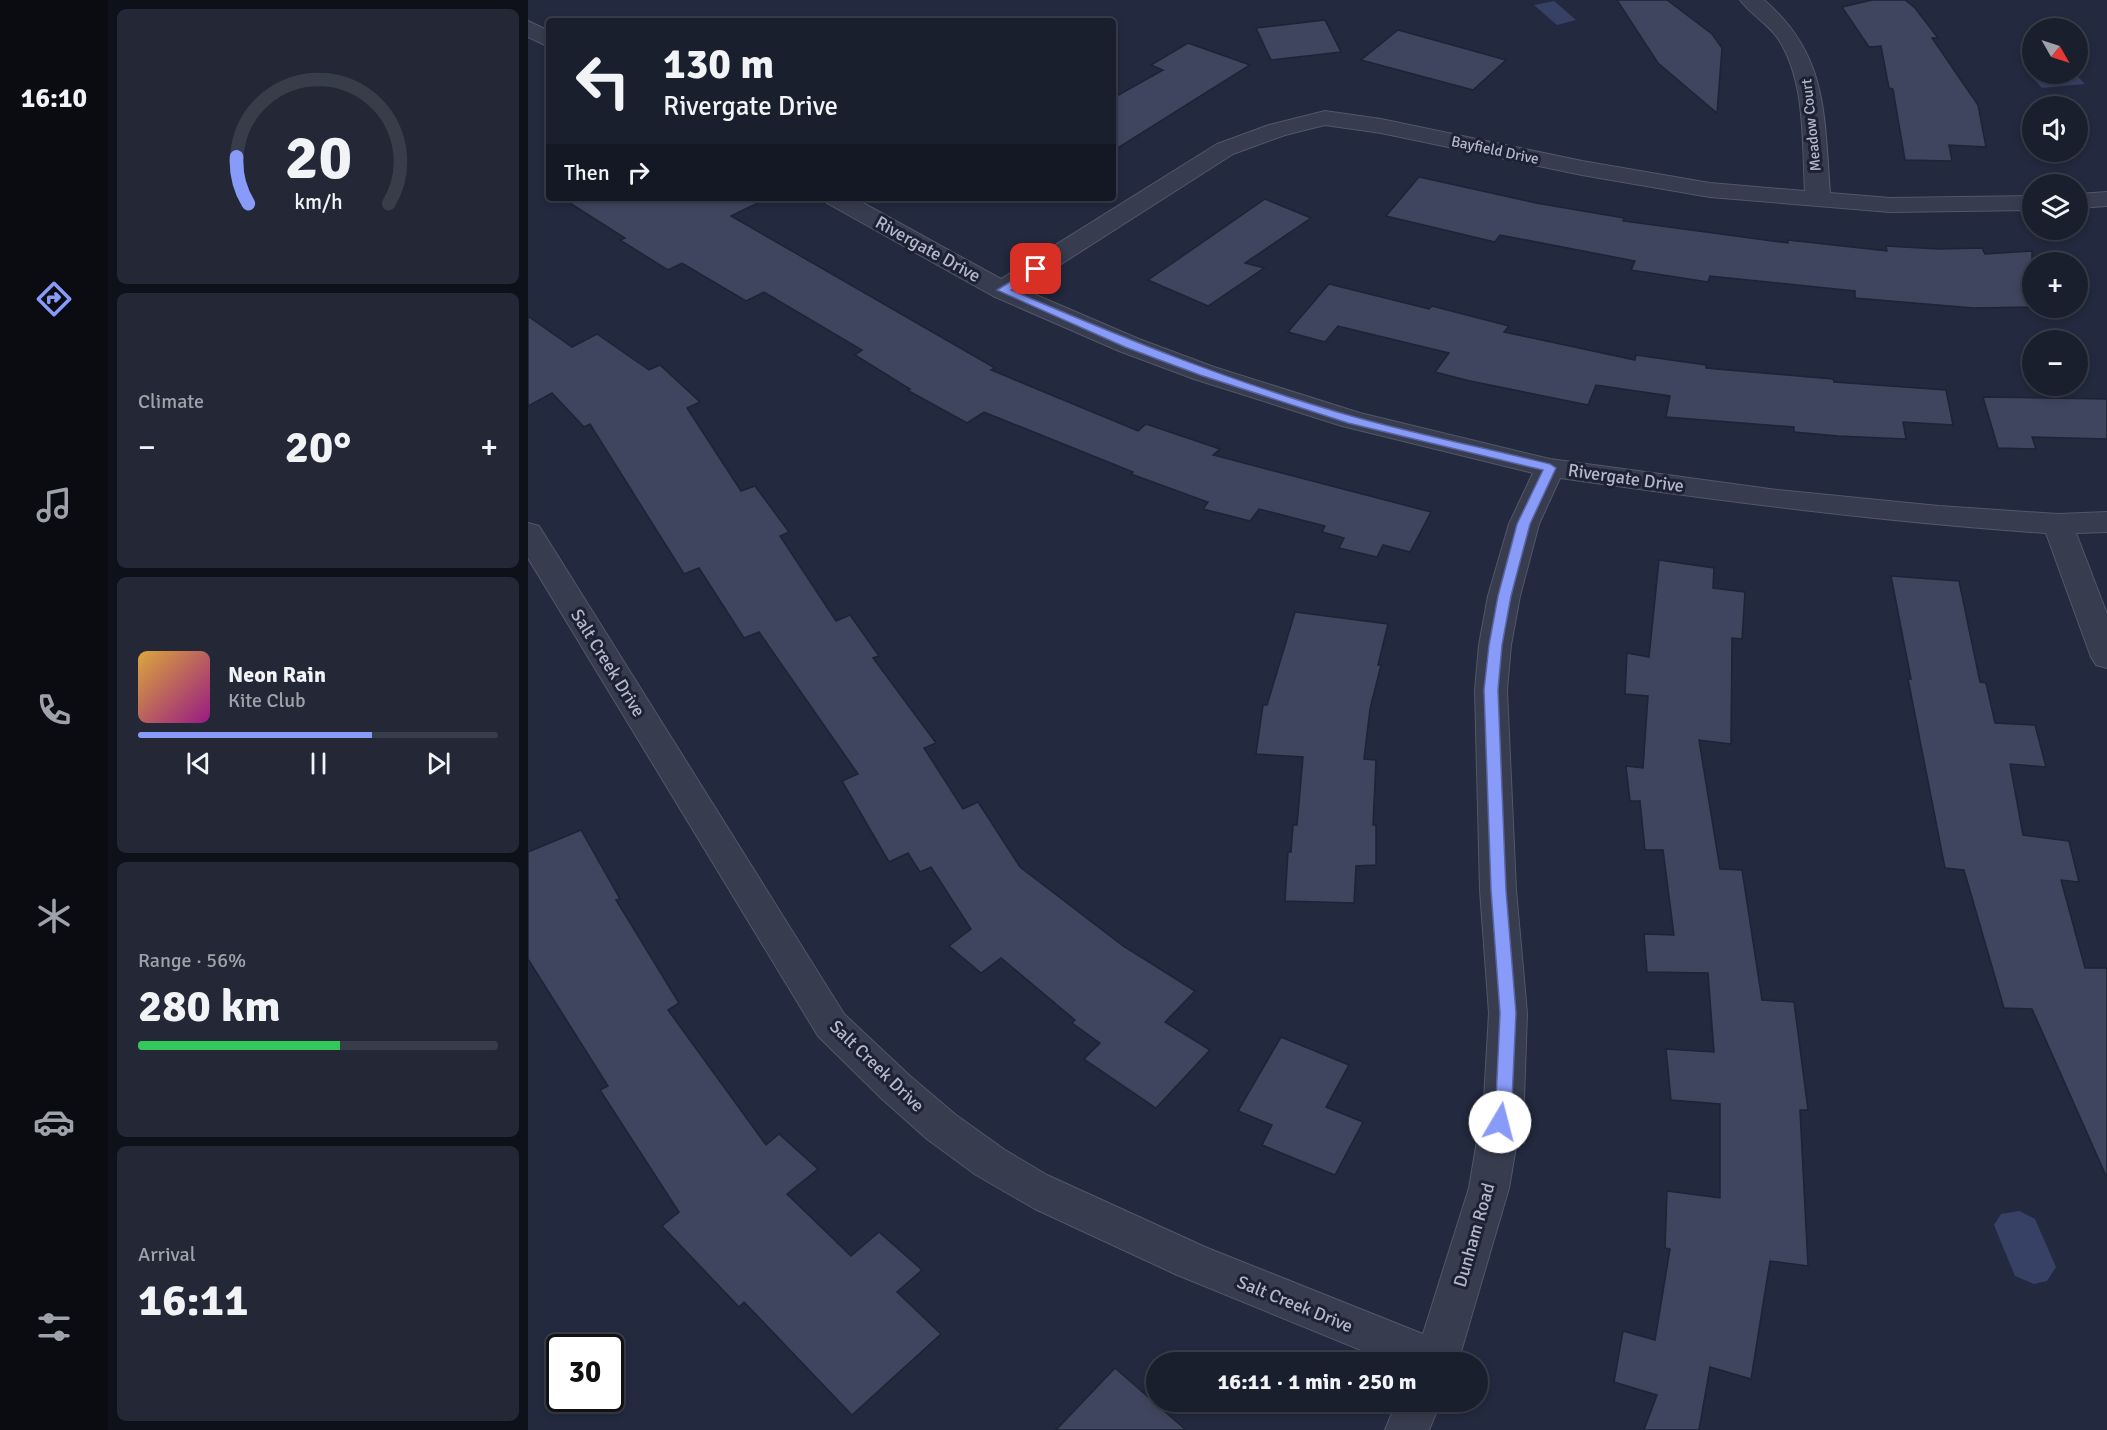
<!DOCTYPE html>
<html lang="en">
<head>
<meta charset="utf-8">
<style>
  body { margin:0; font-family:Signika,sans-serif; background:#232736; color:#f1f3f6; height:100vh; display:flex; flex-direction:column; font-size:22px; white-space:nowrap }
  * { box-sizing:border-box; margin:0 }
  p { font-size:20px; color:#9fa2aa }
  .icon { flex:none; width:33px; height:33px; fill:none; stroke:currentColor; stroke-width:2; stroke-linecap:round; stroke-linejoin:round }
  .map { position:relative; flex:1; overflow:hidden }
  .side { display:flex; flex-direction:column; gap:9px; padding:9px; background:#0e1119; width:420px }
  .side>* { flex:none }
  .top-card { position:absolute; left:18px; top:18px; width:570px; height:183px; border-radius:6px; box-shadow:0 3px 9px #0003,0 0 0 2px #383d4a; background:#1a1f2e; color:#f1f3f6; overflow:hidden }
  .needle { width:39px; rotate:129deg }
  .tools { position:absolute; left:1494px; top:18px; display:grid; gap:12px }
  .tools a { display:grid; place-items:center; width:66px; height:66px; border-radius:50%; background:#1a1f2e; box-shadow:0 3px 9px #0003,0 0 0 2px #383d4a; font-size:30px }
  .speed { position:absolute; left:18px; top:1334px; display:flex; gap:12px; font-size:30px; font-weight:700; text-align:center }
  .speed>* { display:grid; place-content:center; width:78px; height:78px; border-radius:50%; background:#1a1f2e; box-shadow:0 3px 9px #0003,0 0 0 2px #383d4a; line-height:1 }
  .speed .limit { border:3px solid #111; border-radius:9px; background:#fff; color:#111 }
  .pin { position:absolute; display:grid; place-items:center; width:51px; height:51px; color:#fff; margin:-26px; border-radius:12px; box-shadow:0 3px 9px #0006 }
  .me { position:absolute; width:66px; margin:-33px; rotate:8deg; stroke-linejoin:round; filter:drop-shadow(0 0 4px #0008) }
  .turn { display:flex; align-items:center; gap:21px; height:126px; padding:0 18px; font-size:27px }
  .turn .icon { width:78px; height:78px; stroke-width:2.5 }
  .turn b { display:block; font-size:42px; line-height:51px }
  .then { display:flex; align-items:center; height:57px; padding:0 18px; background:#0003; gap:12px; font-size:22px }
  .big { font-size:45px; font-weight:700; line-height:1.1 }
  .side .tile { flex:1; display:flex; flex-direction:column; justify-content:center; gap:9px; min-width:0; padding:0 21px; border-radius:9px; background:#232736 }
  .side .dial { align-items:center; gap:0 }
  .dial svg { height:156px; overflow:visible; fill:none; stroke:#383d4a; stroke-width:7; stroke-linecap:round; text-anchor:middle }
  .dial text { fill:#f1f3f6; stroke:none }
  .song { display:flex; align-items:center; gap:18px }
  .cover { width:72px; height:72px; border-radius:9px; background:linear-gradient(135deg,hsl(40 70% 55%),hsl(310 70% 35%)) }
  .played { height:6px; border-radius:3px; background:linear-gradient(90deg,#889bf9 65%,#383d4a 65%) }
  .keys { display:flex; justify-content:space-around; direction:ltr }
  .heat { display:flex; justify-content:space-between; align-items:center; font-size:33px; direction:ltr }
  .charge { height:9px; border-radius:4px; background:linear-gradient(90deg,#34c759 56%,#383d4a 0) }
  .trip { position:absolute; left:618px; top:1352px; width:342px; height:60px; border-radius:30px; background:#1a1f2e; box-shadow:0 3px 9px #0003,0 0 0 2px #383d4a; font-weight:700; line-height:60px; text-align:center }
  main { display:flex; flex:1; min-height:0 }
  .tab-bar { display:flex; flex-direction:column; width:108px; justify-content:space-around; align-items:center; background:#0a0c12; color:#9fa2aa }
  .tab-bar .icon { width:42px; height:42px }
  .tab-bar .active { color:#889bf9 }
  .tab-bar b { font-size:27px; color:#f1f3f6 }
  .map>svg:first-child { display:block }
  .water { fill:#374065 }
  .building { fill:#3f455e; stroke:#1e2335; stroke-width:1.5 }
  .lines { fill:none; stroke-linecap:round; stroke-linejoin:round }
  .minor-casing { stroke:#525769; stroke-width:2 }
  .minor { fill:#373c4e; fill-rule:evenodd }
  .route { fill:#889bf9; stroke:#5865a2; stroke-width:1.5 }
  .labels { text-anchor:middle; dominant-baseline:central; stroke-width:6; stroke-linejoin:round; paint-order:stroke }
  .far-street-label { font-size:15px; fill:#b3b7c9; stroke:#1c2133 }
  .street-label { font-size:18px; fill:#b3b7c9; stroke:#1c2133 }
</style>
</head>
<body>
<main>
<nav class="tab-bar">
<b>16:10</b>
<svg class="icon active" aria-label="directions" viewBox="0 0 24 24"><path d="M12 3l9 9-9 9-9-9zM9 14v-3h6M13 9l2 2-2 2"/></svg>
<svg class="icon" aria-label="music" viewBox="0 0 24 24"><path d="M9 18V5l10-2v13"/><circle cx="6" cy="18" r="3"/><circle cx="16" cy="16" r="3"/></svg>
<svg class="icon" aria-label="phone" viewBox="0 0 24 24"><path d="M5 4h4l2 5-3 2q2 4 5 5l2-3 5 2v4C11 20 4 13 5 4z"/></svg>
<svg class="icon" aria-label="climate" viewBox="0 0 24 24"><path d="M12 3v18M4 7l16 10M4 17L20 7"/></svg>
<svg class="icon" aria-label="car" viewBox="0 0 24 24"><path d="M5 17H2v-5l4-1 3-4h7l3 4 3 1v5h-3M9 17h6M6 11h13"/><circle cx="7" cy="17" r="2"/><circle cx="17" cy="17" r="2"/></svg>
<svg class="icon" aria-label="filters" viewBox="0 0 24 24"><path d="M4 7h16M4 17h16"/><circle cx="9" cy="7" r="2"/><circle cx="15" cy="17" r="2"/></svg>
</nav>
<section class="side">
<div class="tile dial"><svg viewBox="0 0 100 80">
<path d="M14 69A42 42 0 1 1 86 69"/>
<path d="M14 69A42 42 0 0 1 8 45" stroke="#889bf9"/>
<text x="50" y="56" font-size="32" font-weight="700">20</text>
<text x="50" y="72" font-size="11">km/h</text>
</svg></div>
<div class="tile"><p>Climate</p>
<div class="heat"><a>−</a><b class="big">20°</b><a>+</a></div>
</div>
<div class="tile">
<div class="song"><i class="cover"></i><div><b>Neon Rain</b><p>Kite Club</p></div></div>
<div class="played"></div>
<div class="keys"><svg class="icon" aria-label="previous" viewBox="0 0 24 24"><path d="M18 5L8 12l10 7zM5 5v14"/></svg><svg class="icon" aria-label="pause" viewBox="0 0 24 24"><path d="M8 5v14M16 5v14"/></svg><svg class="icon" aria-label="next" viewBox="0 0 24 24"><path d="M6 5l10 7-10 7zM19 5v14"/></svg></div>
</div>
<div class="tile"><p>Range · 56%</p><b class="big">280 km</b><div class="charge"></div></div>
<div class="tile"><p>Arrival</p><b class="big">16:11</b></div>
</section>
<div class="map">
<svg width="1579" height="1430" viewBox="0 0 1579 1430">
  <rect width="100%" height="100%" fill="#23293e"/>
  <!-- water -->
  <g class="water">
    <path d="M1026,1l22,19 -19,5 -23,-20z"/>
    <path d="M1537,74h10l10,10 -43,4 -10,-11z"/>
    <path d="M1491,1211l16,8 21,48 -9,14 -13,3 -19,-8 -21,-51 7,-11z"/>
  </g>
  <!-- building -->
  <g class="building">
    <path d="M1089,0h50l45,34 10,14 -5,65 -59,-50z"/>
    <path d="M1344,0h33l10,8 23,30h-6l46,67 8,42 -37,-2 3,16 -47,-1 -12,-71 -4,-1 -8,-42 -12,1 -27,-40z"/>
    <path d="M797,20l16,32 -70,8 -15,-32z"/>
    <path d="M870,30l108,30 -33,30 -112,-30z"/>
    <path d="M660,43l62,22 -137,86v-53l50,-28 -12,-5z"/>
    <path d="M891,177l117,26 88,15 -1,3 165,22v-3l99,11 -1,-5 53,3 43,-1 3,6 47,-3v56l-59,1 -118,-10v-7l-145,-15 -2,6 -77,-12 4,-9 -135,-26 -5,7 -109,-26z"/>
    <path d="M34,198h206l-37,18 264,152 -4,2 147,61 8,-7 74,25 -7,6 218,57 -21,40 -27,-7 -6,12 -38,-9 5,-10 -22,-6 3,-6 -66,-17 -9,12 -47,-12 5,-7 -77,-28 2,-2 -149,-60 -17,11 -60,-33 3,-1 -55,-34 7,-5 -98,-58 -18,9 -64,-38 -14,7 -48,-30 5,-2z"/>
    <path d="M737,199l46,19 -66,45 19,5 -56,38 -60,-26z"/>
    <path d="M801,284l100,25 3,-3 77,20 -5,6 131,28 1,-5 70,10v3l127,11 1,3 112,8 7,35 -50,-3 3,17 -68,-3 -44,-4v-5l-128,-10 4,-21 -74,-11 -8,20 -118,-24 -35,-9 14,-19 -111,-27 -13,16 -37,-10z"/>
    <path d="M0,316l44,31 25,-13 52,36 11,-5 40,37 -13,6 54,83 14,-5 34,46 -9,4 56,85 14,-6 29,41 -6,2 63,85 -12,5 39,61 15,-7 42,65 103,79 72,45 -30,31 45,28 -54,58 -72,-49 16,-16 -28,-20 3,-3 -74,-62 -20,15 -32,-27 22,-17 -40,-62 -11,5 -12,-19 -19,9 -47,-81 16,-7 -99,-142 -15,6 -45,-70 -15,6 -94,-150 -6,3 -32,-34 -24,13z"/>
    <path d="M1455,397l124,2v40l-75,-2 4,12 -38,-1z"/>
    <path d="M1131,560l55,8 -1,20 32,4 -3,47 -10,-1 -1,106 -32,-4 21,129 22,1 20,130 32,2 14,108h-8l8,156 -38,-5 -19,118 -41,-12 -11,63h-55l13,-35 -43,-13 9,-51 32,9 15,-91 -5,-1 2,-57 53,7v-94l-49,-4 -5,-51 48,3 -6,-79 -61,-1 -3,-38 30,1 -11,-85h-18l-5,-49h-10l-4,-35 17,2 5,-72 -23,-2 2,-41 22,4z"/>
    <path d="M1363,576l68,5 21,101 6,1 9,40 40,2 11,42 -36,-3 13,71 46,6 10,41 -18,-2 24,88h22v210l-75,-169 -28,-1 -40,-138 -19,-2 -37,-189h3z"/>
    <path d="M767,612l93,12 -10,41h3l-11,44 -6,50 12,1 -3,65h3v40l-20,1 -2,37 -69,-2 3,-49h3l2,-27h4l6,-68 -47,-3 7,-49h4z"/>
    <path d="M53,830l39,69 -4,1 63,103 -11,7 98,135 13,-11 39,35 -31,25 64,62 28,-24 43,38 -25,22 44,42 -89,81 -108,-113 -5,5 -77,-81 17,-14 -79,-122 8,-4 -80,-127v-107z"/>
    <path d="M753,1037l68,28 -23,42 37,15 -28,53 -73,-30 10,-20 -34,-14z"/>
    <path d="M587,1368l71,62h-130z"/>
  </g>
  <g class="lines">
    <!-- minor casing -->
    <g class="minor-casing">
      <g id="minor">
        <path d="M1212,0h24c64,55 60,115 66,193l60,5 142,-2v14l-142,2 -180,-15 -128,-22 -201,-42 -56,-8 -40,10 -52,19 -211,135 117,50 75,28 146,46 190,46 227,31 162,16 119,8 49,-2v20l-31,1 31,81v54l-11,-3 -5,-8 -45,-124c-163,-11 -324,-32 -486,-55l-21,46 -19,72 -9,49 -4,45 9,200 11,123 -3,87 -15,88 -51,174h-68l-215,-88 -140,-65 -59,-34 -49,-36 -45,-40 -64,-63 -290,-478v-35l11,3 305,488 66,62 46,39 49,35 42,25 158,72 218,87 46,-146 15,-88 5,-87 -9,-123 -5,-200 4,-45 9,-49 21,-72 24,-51 -191,-47 -148,-47 -75,-28 -126,-55 -166,-93 -3,-5h30l147,81 216,-135 52,-19 56,-14 56,8 201,42 128,22 95,8c-3,-49 1,-108 -26,-151 -10,-16 -28,-25 -39,-40z"/>
        <path d="M0,21l21,10v16l-21,-10z"/>
        <path d="M1579,192v14l-29,2v-14z"/>
        <path d="M869,1401h44l-12,29h-44z"/>
      </g>
    </g>
    <!-- minor -->
    <use href="#minor" class="minor"/>
  </g>
  <!-- route -->
  <path class="route" d="M508,266l4,1v4l-29,19c112,48 226,94 344,127 65,18 130,31 195,47l6,4 -26,56 -19,72 -9,49 -4,45 8,200 10,123 -4,87 -6,27 -6,2 -6,-2 -2,-5 4,-22 4,-87 -9,-123 -7,-200 5,-45 9,-49 19,-72 26,-54 -195,-47 -148,-48 -75,-28 -128,-57z"/>
  <g class="labels">
    <!-- far-street labels -->
    <g class="far-street-label">
      <text transform="translate(1283 125) rotate(-96)">Meadow Court</text>
      <text transform="translate(967 150) rotate(12)">Bayfield Drive</text>
    </g>
    <!-- street labels -->
    <g class="street-label">
      <text transform="translate(400 249) rotate(29)">Rivergate Drive</text>
      <text transform="translate(1098 478) rotate(8)">Rivergate Drive</text>
      <text transform="translate(80 663) rotate(58)">Salt Creek Drive</text>
      <text transform="translate(349 1066) rotate(44)">Salt Creek Drive</text>
      <text transform="translate(946 1235) rotate(-74)">Dunham Road</text>
      <text transform="translate(767 1304) rotate(22)">Salt Creek Drive</text>
    </g>
  </g>
</svg>
<div class="tools">
<a><svg class="needle" viewBox="-14 -14 28 28"><path d="M0-13l5 13h-10z" fill="#e53935"/><path d="M0 13l5-13h-10z" fill="#9fa2aa"/></svg></a>
<a><svg class="icon" aria-label="sound" viewBox="0 0 24 24"><path d="M4 9h4l5-4v14l-5-4H4zM17 9q2 3 0 6"/></svg></a>
<a><svg class="icon" aria-label="layers" viewBox="0 0 24 24"><path d="M12 4l9 5-9 5-9-5zM3 14l9 5 9-5"/></svg></a>
<a>+</a>
<a>−</a>
</div>
<div class="speed"><div class="limit">30</div></div>
<div class="pin" style="left:508px;top:269px;background:#d93025"><svg class="icon" aria-label="arrive" viewBox="0 0 24 24"><path d="M6 21V4h12l-3 4 3 4H6"/></svg></div>
<svg class="me" style="left:972px;top:1122px" viewBox="-20 -20 40 40"><circle r="19" fill="#fff"/><path d="M0-13L10 11 0 6-10 11z" fill="#889bf9"/></svg>
<div class="trip">16:11 · 1 min · 250 m</div>
<div class="top-card">
<div class="turn"><svg class="icon" aria-label="left" viewBox="0 0 24 24"><path d="M17 20v-9H6M10 6l-5 5 5 5"/></svg><div><b>130 m</b>Rivergate Drive</div></div>
<div class="then">Then<svg class="icon" aria-label="right" viewBox="0 0 24 24"><path d="M7 20v-9h11M14 6l5 5-5 5"/></svg></div>
</div>
</div>
</main>
</body>
</html>
